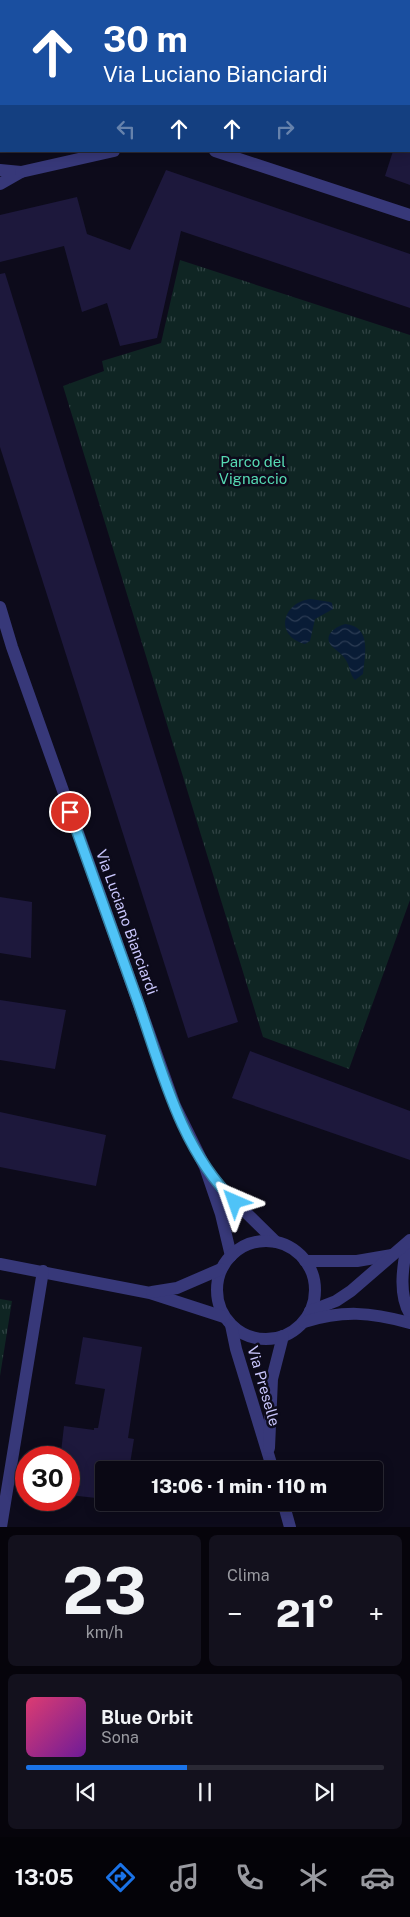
<!DOCTYPE html>
<html lang="it">
<head>
<meta charset="utf-8">
<style>
  body { margin:0; font-family:"Public Sans",sans-serif; background:#13111d; color:#f1f3f6; height:100vh; display:flex; flex-direction:column; font-size:19px; white-space:nowrap }
  * { box-sizing:border-box; margin:0 }
  p { font-size:16px; color:#999aa0 }
  .icon { flex:none; width:28px; height:28px; fill:none; stroke:currentColor; stroke-width:2; stroke-linecap:round; stroke-linejoin:round }
  .map { position:relative; height:1527px; overflow:hidden }
  .drawer { display:flex; flex-direction:column; gap:8px; padding:8px; background:#06040b; flex:1 }
  .drawer>* { flex:none }
  .hud { position:absolute; left:0px; top:0px; width:410px; height:152px; box-shadow:0 2px 12px #0003,0 0 0 1px #2a2934; background:#1a4fa0; color:#fff; overflow:hidden }
  .speed { position:absolute; left:15px; top:1446px; display:flex; gap:10px; font-size:25px; font-weight:700; text-align:center }
  .speed>* { display:grid; place-content:center; width:65px; height:65px; border-radius:50%; background:#0a0814; box-shadow:0 2px 12px #0003,0 0 0 1px #2a2934; line-height:1 }
  .speed .limit { border:8px solid #d22; background:#fff; color:#111 }
  .pin { position:absolute; display:grid; place-items:center; width:42px; height:42px; color:#fff; margin:-21px; border:2px solid #fff; border-radius:50%; box-shadow:0 1px 5px #0007 }
  .me { position:absolute; width:55px; margin:-28px; rotate:317deg; stroke-linejoin:round; filter:drop-shadow(0 0 4px #0008) }
  .turn { display:flex; align-items:center; gap:18px; height:105px; padding:0 20px; font-size:22px }
  .turn .icon { width:65px; height:65px; stroke-width:2.5 }
  .turn b { display:block; font-size:35px; line-height:42px }
  .lanes { display:flex; align-items:center; height:48px; padding:0 20px; background:#0003; justify-content:center; gap:25px; direction:ltr }
  .lanes .off { opacity:.35 }
  .big { font-size:38px; font-weight:800; line-height:1.1 }
  .drawer .widget { flex:1; display:flex; flex-direction:column; justify-content:center; gap:8px; min-width:0; padding:0 18px; border-radius:8px; background:#13111d }
  .drawer .dial { align-items:center; gap:0 }
  .dial b { font-size:65px; line-height:1 }
  .song { display:flex; align-items:center; gap:15px }
  .cover { width:60px; height:60px; border-radius:8px; background:linear-gradient(135deg,hsl(340 70% 55%),hsl(280 70% 35%)) }
  .played { height:5px; border-radius:2px; background:linear-gradient(90deg,#1a73e8 45%,#2a2934 45%) }
  .keys { display:flex; justify-content:space-around; direction:ltr }
  .heat { display:flex; justify-content:space-between; align-items:center; font-size:28px; direction:ltr }
  .drawer .tiles { flex:1; display:grid; gap:8px; grid-template-columns:1fr 1fr }
  .widget:last-child { grid-column:span 2 }
  .trip { position:absolute; left:95px; top:1461px; width:288px; height:50px; border-radius:5px; background:#0a0814; box-shadow:0 2px 12px #0003,0 0 0 1px #2a2934; font-weight:800; line-height:50px; text-align:center }
  .tabs { display:flex; height:80px; justify-content:space-around; align-items:center; background:#040308; color:#999aa0 }
  .tabs .icon { width:35px; height:35px }
  .tabs .active { color:#1a73e8 }
  .tabs b { font-size:22px; color:#f1f3f6 }
  .map>svg:first-child { display:block }
  .park { fill:url(#park-tufts) }
  .water { fill:url(#water-waves) }
  .building { fill:#1d183c }
  .lines { fill:none; stroke-linecap:round; stroke-linejoin:round }
  .minor { stroke:#373879; stroke-width:12 }
  .route-casing { stroke:#337fa1; stroke-width:12 }
  .route { stroke:#4fc3f7; stroke-width:9 }
  .labels { text-anchor:middle; dominant-baseline:central; stroke-width:5; stroke-linejoin:round; paint-order:stroke }
  .park-label { font-size:15px; fill:#56dab3; stroke:#0d0b1b }
  .street-label { font-size:15px; fill:#cac7fe; stroke:#0d0b1b }
</style>
</head>
<body>
<div class="map">
<svg width="410" height="1527" viewBox="0 0 410 1527">
  <defs>
    <pattern id="park-tufts" width="24" height="20" patternUnits="userSpaceOnUse" patternTransform="scale(1.25)"><rect width="24" height="20" fill="#0f2523"/><path d="M3 7l-1-3M5 7V3M7 7l1-3M15 17l-1-3M17 17v-4M19 17l1-3" fill="none" stroke="#314344"/></pattern>
    <pattern id="water-waves" width="16" height="10" patternUnits="userSpaceOnUse" patternTransform="scale(1.25)"><rect width="16" height="10" fill="#091c36"/><path d="M0 5q4-4 8 0t8 0" fill="none" stroke="#2c3c54"/></pattern>
  </defs>
  <rect width="100%" height="100%" fill="#0d0b1b"/>
  <!-- park -->
  <g class="park">
    <path d="M180,260l230,75v565l-61,169 -86,-32 -200,-651 41,-15 -2,-10 59,-18z"/>
    <path d="M0,1299l12,2 -12,75z"/>
  </g>
  <!-- water -->
  <g class="water">
    <path d="M311,599l19,3 2,1 1,6 -18,10 -5,22 -5,3c-31,-8 -23,-42 6,-45z"/>
    <path d="M345,624c27,2 20,31 18,50l-8,6c-5,-5 -5,-12 -8,-18 -4,-9 -13,-12 -17,-18 -6,-11 8,-18 15,-20z"/>
  </g>
  <!-- building -->
  <g class="building">
    <path d="M393,151h17v34l-25,-9z"/>
    <path d="M166,170l244,84v54l-229,-77 -24,107 -37,8 -13,-43 -25,9 -18,-66 -64,16v-47l77,-18 10,37 43,16z"/>
    <path d="M5,273l233,749 -50,16 -188,-591v-173z"/>
    <path d="M0,897l32,5 -1,56 -31,-5z"/>
    <path d="M0,1000l66,10 -11,59 -55,-9z"/>
    <path d="M250,1051l160,60v49l-178,-62z"/>
    <path d="M0,1112l106,23 -10,51 -96,-19z"/>
    <path d="M83,1337l59,10 -14,91 6,1 -5,31h-25v23l-8,-1v6l-27,-3v-37h-4l1,-5 -5,-1 3,-26 30,4v-2h4l7,-39 -30,-5z"/>
  </g>
  <g class="lines">
    <!-- minor -->
    <g class="minor">
      <path d="M215,151l195,64"/>
      <path d="M0,170l21,2 -21,12"/>
      <path d="M21,172l93,-21"/>
      <path d="M0,607l12,40 163,459 30,61 16,47 10,42"/>
      <path d="M211,1175l13,16 52,51"/>
      <circle cx="266" cy="1290" r="49"/>
      <path d="M407,1244c-4,22 -9,50 3,70"/>
      <path d="M305,1261h52l35,-6"/>
      <path d="M0,1264l150,29 74,24"/>
      <path d="M152,1292l25,-4 44,-19"/>
      <path d="M310,1311l26,-10 15,-10 59,-51"/>
      <path d="M304,1322c39,-12 66,-10 106,1"/>
      <path d="M231,1325l5,24 37,121"/>
      <path d="M269,1448l3,-69 11,-43"/>
      <path d="M283,1502l7,25"/>
      <path d="M1,1527l42,-256"/>
    </g>
  </g>
  <g class="lines">
    <!-- route casing -->
    <g class="route-casing">
      <path id="route" d="M70,812c23,64 46,127 68,190 24,69 43,148 97,200"/>
    </g>
    <!-- route -->
    <use href="#route" class="route"/>
  </g>
  <g class="labels">
    <!-- park labels -->
    <g class="park-label">
      <text x="253" y="461">Parco del<tspan x="253" dy="17">Vignaccio</tspan></text>
    </g>
    <!-- street labels -->
    <g class="street-label">
      <text transform="translate(127 922) rotate(70)">Via Luciano Bianciardi</text>
      <text transform="translate(264 1386) rotate(74)">Via Preselle</text>
    </g>
  </g>
</svg>
<div class="speed"><div class="limit">30</div></div>
<div class="pin" style="left:70px;top:812px;background:#d93025"><svg class="icon" aria-label="arrive" viewBox="0 0 24 24"><path d="M6 21V4h12l-3 4 3 4H6"/></svg></div>
<svg class="me" style="left:235px;top:1202px" viewBox="-20 -20 40 40"><path d="M0-17L14 15 0 8-14 15z" fill="#4fc3f7" stroke="#fff" stroke-width="4"/></svg>
<div class="trip">13:06 · 1 min · 110 m</div>
<div class="hud">
<div class="turn"><svg class="icon" aria-label="ahead" viewBox="0 0 24 24"><path d="M12 20V5M6 11l6-6 6 6"/></svg><div><b>30 m</b>Via Luciano Bianciardi</div></div>
<div class="lanes"><svg class="icon off" aria-label="left" viewBox="0 0 24 24"><path d="M17 20v-9H6M10 6l-5 5 5 5"/></svg><svg class="icon" aria-label="ahead" viewBox="0 0 24 24"><path d="M12 20V5M6 11l6-6 6 6"/></svg><svg class="icon" aria-label="ahead" viewBox="0 0 24 24"><path d="M12 20V5M6 11l6-6 6 6"/></svg><svg class="icon off" aria-label="right" viewBox="0 0 24 24"><path d="M7 20v-9h11M14 6l5 5-5 5"/></svg></div>
</div>
</div>
<section class="drawer">
<div class="tiles">
<div class="widget dial"><b>23</b><p>km/h</p></div>
<div class="widget"><p>Clima</p>
<div class="heat"><a>−</a><b class="big">21°</b><a>+</a></div>
</div>
<div class="widget">
<div class="song"><i class="cover"></i><div><b>Blue Orbit</b><p>Sona</p></div></div>
<div class="played"></div>
<div class="keys"><svg class="icon" aria-label="previous" viewBox="0 0 24 24"><path d="M18 5L8 12l10 7zM5 5v14"/></svg><svg class="icon" aria-label="pause" viewBox="0 0 24 24"><path d="M8 5v14M16 5v14"/></svg><svg class="icon" aria-label="next" viewBox="0 0 24 24"><path d="M6 5l10 7-10 7zM19 5v14"/></svg></div>
</div>
</div>
</section>
<nav class="tabs">
<b>13:05</b>
<svg class="icon active" aria-label="directions" viewBox="0 0 24 24"><path d="M12 3l9 9-9 9-9-9zM9 14v-3h6M13 9l2 2-2 2"/></svg>
<svg class="icon" aria-label="music" viewBox="0 0 24 24"><path d="M9 18V5l10-2v13"/><circle cx="6" cy="18" r="3"/><circle cx="16" cy="16" r="3"/></svg>
<svg class="icon" aria-label="phone" viewBox="0 0 24 24"><path d="M5 4h4l2 5-3 2q2 4 5 5l2-3 5 2v4C11 20 4 13 5 4z"/></svg>
<svg class="icon" aria-label="climate" viewBox="0 0 24 24"><path d="M12 3v18M4 7l16 10M4 17L20 7"/></svg>
<svg class="icon" aria-label="car" viewBox="0 0 24 24"><path d="M5 17H2v-5l4-1 3-4h7l3 4 3 1v5h-3M9 17h6M6 11h13"/><circle cx="7" cy="17" r="2"/><circle cx="17" cy="17" r="2"/></svg>
</nav>
</body>
</html>
